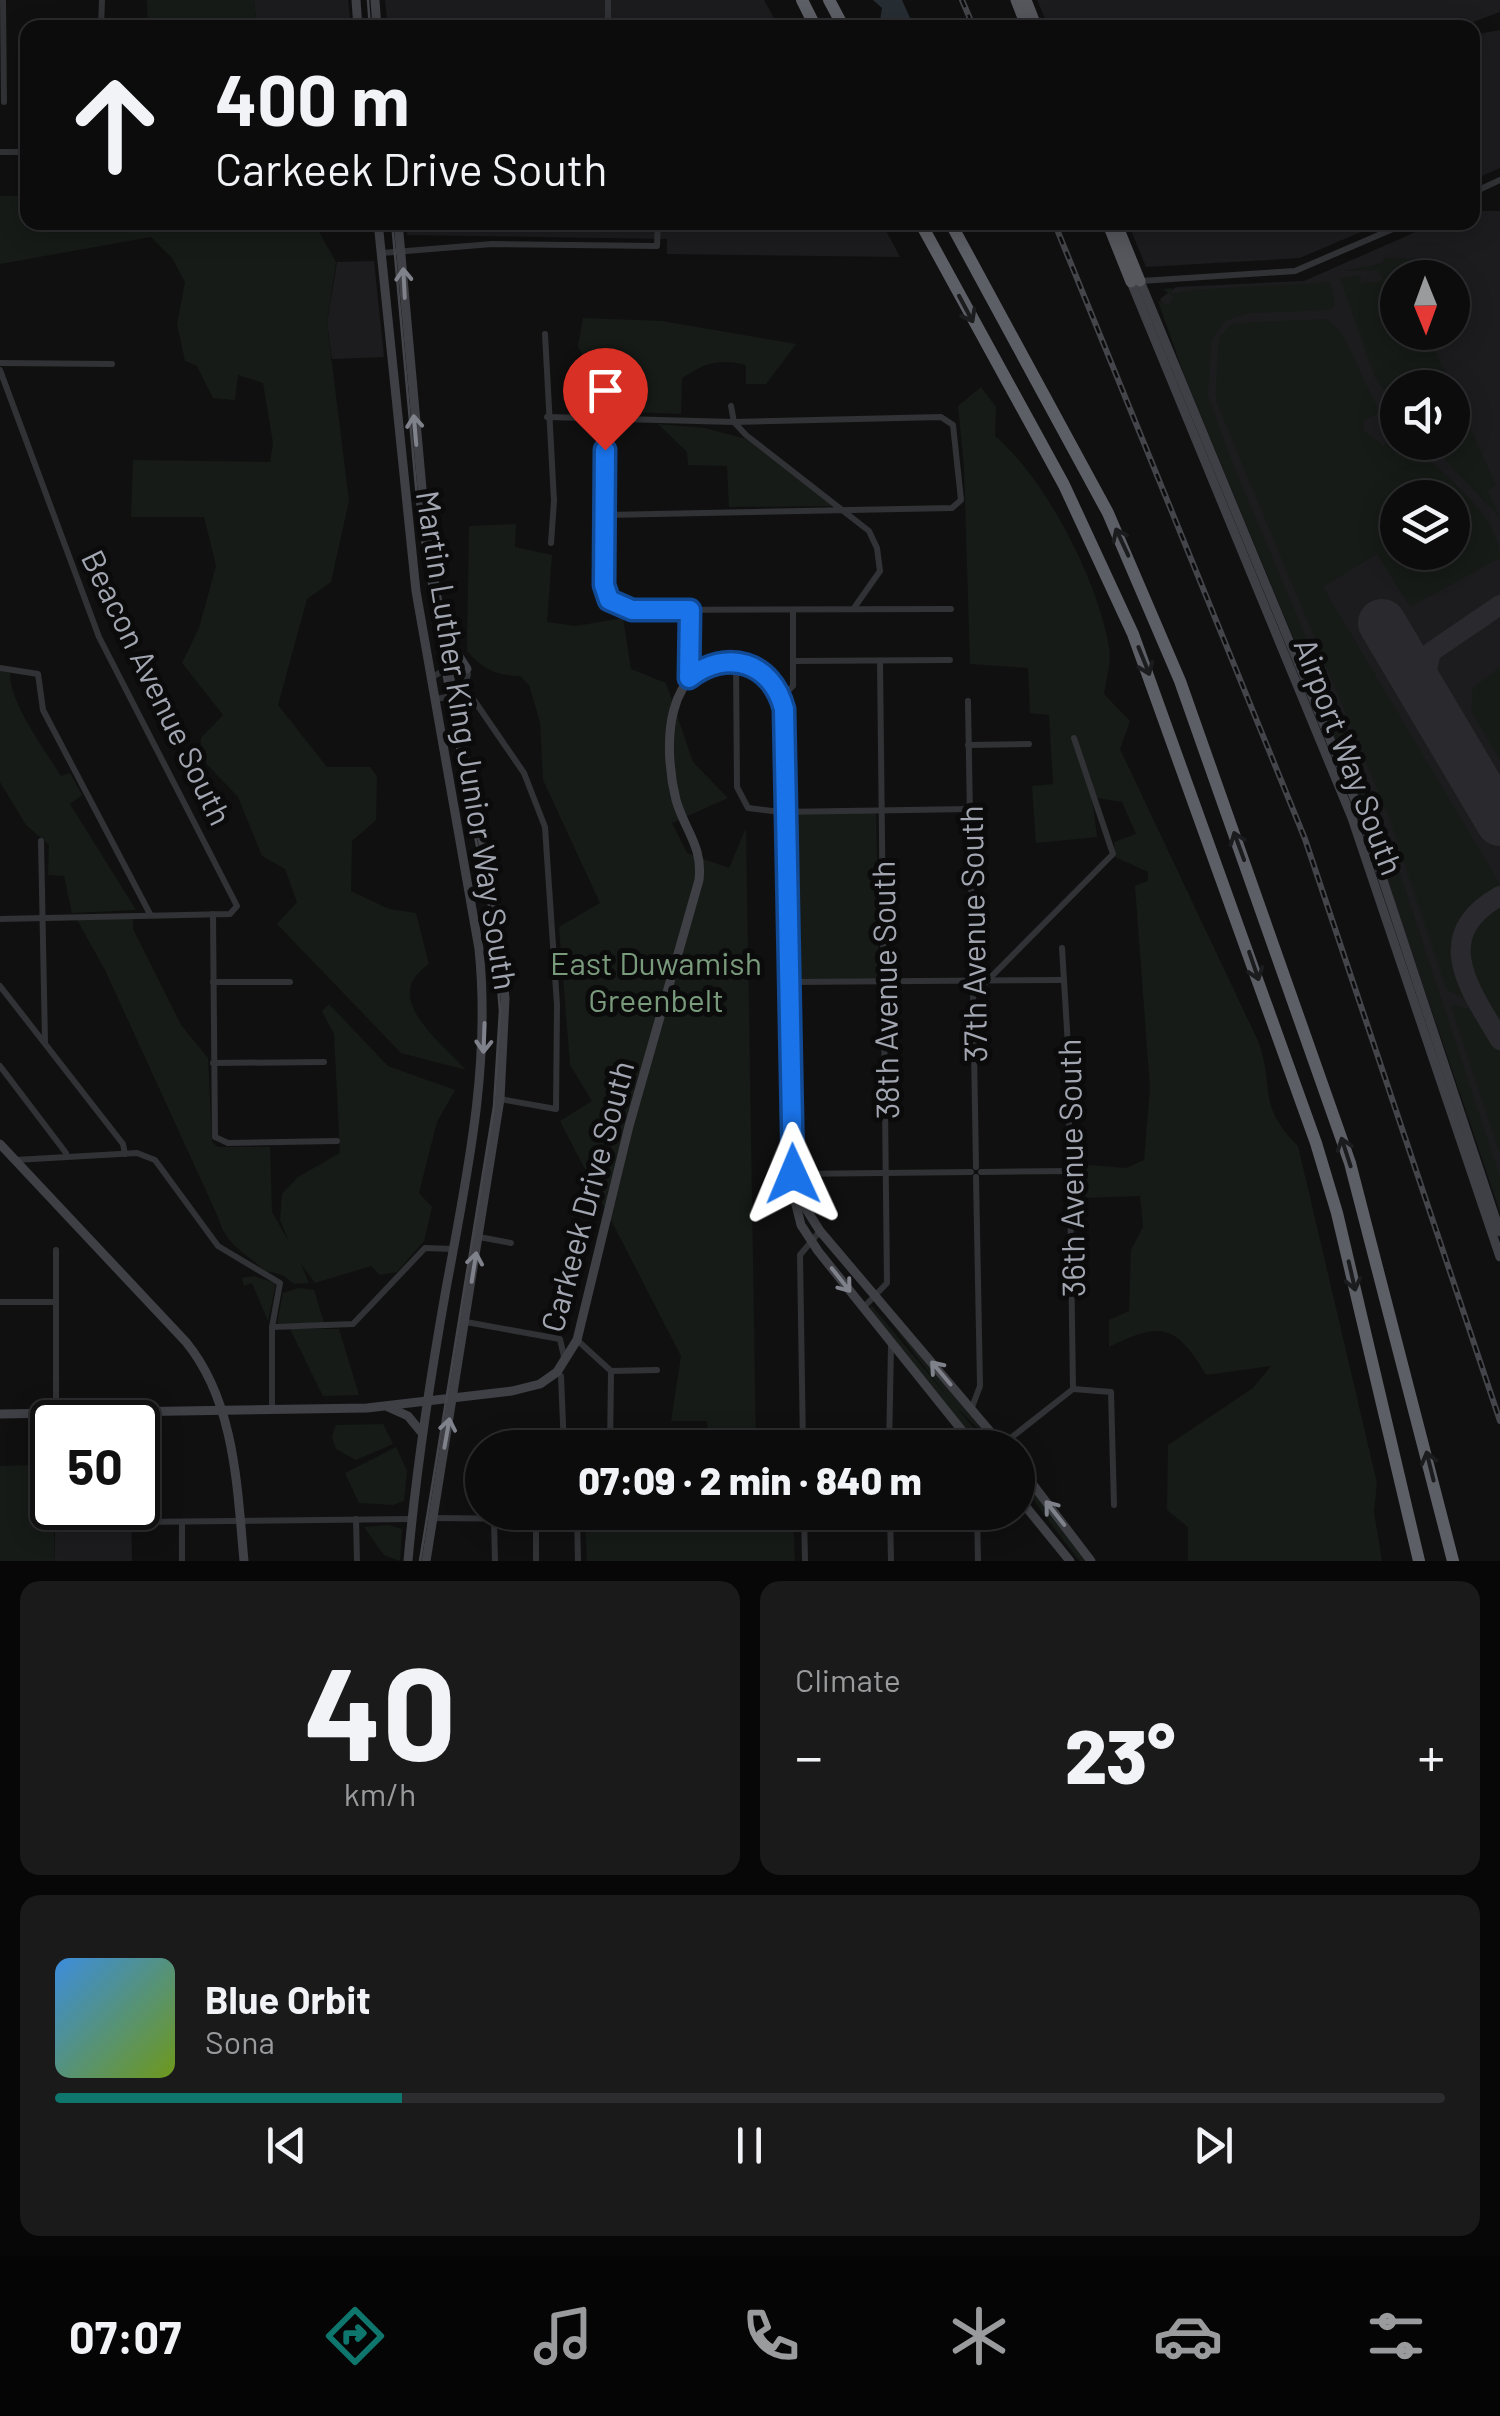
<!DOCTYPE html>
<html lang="en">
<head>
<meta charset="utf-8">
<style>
  body { margin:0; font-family:Barlow,sans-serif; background:#1a1a1b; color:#f1f3f6; height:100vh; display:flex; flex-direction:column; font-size:38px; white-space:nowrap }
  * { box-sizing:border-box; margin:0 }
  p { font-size:32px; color:#9a9b9d }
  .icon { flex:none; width:55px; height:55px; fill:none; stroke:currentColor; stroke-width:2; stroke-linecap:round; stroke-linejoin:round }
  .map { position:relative; height:1561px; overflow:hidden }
  .details { display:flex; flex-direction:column; gap:20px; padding:20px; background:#070707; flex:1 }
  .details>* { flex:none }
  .top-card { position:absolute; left:20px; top:20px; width:1460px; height:210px; border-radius:20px; box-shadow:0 5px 25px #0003,0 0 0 2px #2c2c2e; background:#0c0c0d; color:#f1f3f6; overflow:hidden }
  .needle { width:65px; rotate:179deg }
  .fabs { position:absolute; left:1380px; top:260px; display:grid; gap:20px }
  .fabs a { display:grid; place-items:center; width:90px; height:90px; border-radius:50%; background:#0c0c0d; box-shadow:0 5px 25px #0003,0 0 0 2px #2c2c2e; font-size:50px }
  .speed { position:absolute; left:30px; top:1400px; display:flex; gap:20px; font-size:50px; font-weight:700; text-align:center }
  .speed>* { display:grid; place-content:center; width:130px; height:130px; border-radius:50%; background:#0c0c0d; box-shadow:0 5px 25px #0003,0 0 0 2px #2c2c2e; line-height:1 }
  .speed .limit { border:5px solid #111; border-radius:15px; background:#fff; color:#111 }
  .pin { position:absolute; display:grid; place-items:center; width:85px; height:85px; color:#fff; margin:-102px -42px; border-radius:50% 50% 50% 0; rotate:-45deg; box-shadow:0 0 10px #0007 }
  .pin .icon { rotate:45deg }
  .me { position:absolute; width:110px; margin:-55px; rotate:359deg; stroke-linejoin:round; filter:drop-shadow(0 0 8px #0008) }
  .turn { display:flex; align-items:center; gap:35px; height:210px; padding:0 30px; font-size:45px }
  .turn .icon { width:130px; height:130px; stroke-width:2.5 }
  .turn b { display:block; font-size:70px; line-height:85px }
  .big { font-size:75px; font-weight:800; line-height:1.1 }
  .details .card { flex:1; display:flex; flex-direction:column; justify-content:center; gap:15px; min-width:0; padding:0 35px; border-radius:20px; background:#1a1a1b }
  .details .dial { align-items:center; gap:0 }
  .dial b { font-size:130px; line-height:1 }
  .song { display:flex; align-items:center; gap:30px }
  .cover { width:120px; height:120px; border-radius:15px; background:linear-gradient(135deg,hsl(210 70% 55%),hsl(80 70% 35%)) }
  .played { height:10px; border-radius:5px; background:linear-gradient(90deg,#0f766e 25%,#2c2c2e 25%) }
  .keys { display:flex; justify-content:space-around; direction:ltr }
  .heat { display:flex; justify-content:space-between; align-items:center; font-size:55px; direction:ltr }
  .details .tiles { flex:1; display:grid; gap:20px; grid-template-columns:1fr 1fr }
  .card:last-child { grid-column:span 2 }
  .trip { position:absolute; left:465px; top:1430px; width:570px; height:100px; border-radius:50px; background:#0c0c0d; box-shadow:0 5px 25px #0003,0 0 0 2px #2c2c2e; font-weight:800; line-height:100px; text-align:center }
  .menu { display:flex; height:160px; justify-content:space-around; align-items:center; background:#050505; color:#9a9b9d }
  .menu .icon { width:70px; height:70px }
  .menu .selected { color:#0f766e }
  .menu b { font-size:45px; color:#f1f3f6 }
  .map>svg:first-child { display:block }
  .built { fill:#1c1c1e; fill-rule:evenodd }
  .green { fill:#161b17; fill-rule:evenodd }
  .water { fill:#272e33 }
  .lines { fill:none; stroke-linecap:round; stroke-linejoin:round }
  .taxiway { stroke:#2a2a2e; stroke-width:20 }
  .runway { stroke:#2a2a2e; stroke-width:48 }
  .minor { stroke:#313235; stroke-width:6 }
  .secondary { stroke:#3f4045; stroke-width:9 }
  .trunk { stroke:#55575d; stroke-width:11 }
  .motorway { stroke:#5d5f66; stroke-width:12 }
  .tram { stroke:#44454a; stroke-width:2.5 }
  .rail-casing { stroke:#44454a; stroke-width:6 }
  .rail { stroke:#0b0b0c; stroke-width:2.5; stroke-dasharray:8; stroke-linecap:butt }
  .oneway { stroke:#7f828b }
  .oneway2 { stroke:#1b1c1e }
  .route-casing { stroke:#114b97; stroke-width:25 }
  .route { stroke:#1a73e8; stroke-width:18 }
  .labels { text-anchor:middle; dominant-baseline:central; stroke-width:10; stroke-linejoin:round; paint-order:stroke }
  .street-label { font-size:32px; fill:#a2a6b1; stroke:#0b0b0c }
  .park-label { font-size:32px; fill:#799b7c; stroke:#0b0b0c }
</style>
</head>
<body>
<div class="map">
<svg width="1500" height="1561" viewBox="0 0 1500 1561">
  <rect width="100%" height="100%" fill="#101011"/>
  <!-- built -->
  <g class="built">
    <path d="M254,0h94l3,27h-94z"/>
    <path d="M385,0h379l15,27h-391z"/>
    <path d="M1037,0h463v12l-43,16h-408z"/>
    <path d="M1500,30v138l-27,12v-145z"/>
    <path d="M1475,207v4h25v998l-126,-367 -214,-543 16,-12 128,-6 132,-58 36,-1zM1398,278h54v54h-54zM1398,388h54v54h-54zM1398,498h54v54h-54z"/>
    <path d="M406,223h476l18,34 -233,-3v-15l-260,-4z"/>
    <path d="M1128,223h254l-82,35 -154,9z"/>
    <path d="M374,261l10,96 -52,2 -5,-36 10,-61z"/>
    <path d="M55,1508h76l1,53h-77z"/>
  </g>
  <!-- green -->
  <g class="green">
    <path d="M147,0h107l3,27h-109z"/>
    <path d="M0,196h27l1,26 286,1 22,39 -9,61 22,178 -18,81 -24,17 -29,106 49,62h43l7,9 -1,44 -24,21 -1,50 38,18 27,4 13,51c-50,33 11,77 37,106l-65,-17 -124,-129 20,-22 -12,-33 -23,-13 -24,-59 -38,-40 1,-19 22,-23 -41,-52 17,-35 17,-62 -12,-49h-73l2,-57 137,2 3,-19 -10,-60 -25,-8 -3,25 -22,-2 -16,-32 -12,-5 -8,-37 8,-42 -13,-24 -21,-21 -151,27z"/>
    <path d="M1384,258l43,1 3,10h-32l4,8 -4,1v54l29,1 25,54 -54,1 -1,20 -23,-32 -34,-98 20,-3 1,8 23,-2 -6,-11 -35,1 40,-8z"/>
    <path d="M1330,282l5,21 -4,7 -80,3 -25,7 -14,19 -4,56 24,67 148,350 120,365v35l-134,-399 -182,-438 -26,-74 11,4 4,-8 -10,-8 9,-1v6l18,-4z"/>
    <path d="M583,318l79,3 134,23 -30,40h-20v-19c-26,-7 -42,-2 -64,13l-1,36 -69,-3 -34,-65z"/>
    <path d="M1326,319c23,10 37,69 55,92l-17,10 -1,10 20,14 14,-10 1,7 14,1c28,29 88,71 88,115l-90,49 -33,-53 -54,33 177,297c-4,8 -15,12 -24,20 -26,25 -25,60 -10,90l-3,4 -17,-9 -58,-174 -172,-414 2,-62 14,-16zM1398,498h54v54h-54z"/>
    <path d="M981,387l15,20 -1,29c51,43 103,145 114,211 3,14 -3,32 -5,47l26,27 -10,28 139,294c16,50 -2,61 39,103l79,337 -3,29 8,49h-194v-34l-21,-17 1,-65 85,-57 18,-22 -65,9c-30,-52 -47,-53 -97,-28v-27l20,-9 2,-61 12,-23 -3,-31 -59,2v-22l7,-11 38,3 18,-8 6,-72 -15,-202 13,-5v-9l-33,-15 -1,-15 22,-8 -14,-32 -30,-5 5,40 -61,6 -4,-57 21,-2 -4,-69 -19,-2 -2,-45 -58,-4 -6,-197 -6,-61z"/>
    <path d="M1453,389l43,96 -8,5 12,28 -71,-75 23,-1z"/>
    <path d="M658,424l47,4 41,11 87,67 -104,1 -2,-41 -39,-1 -1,-13z"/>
    <path d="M516,524l-1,23 37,8 -5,67 29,4 47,-8 8,51 35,14 27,79 35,36 -56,25 15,30 42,15 17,-40 10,619h-47l-2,-26h-36l10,-65 -121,-235 32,-20 -22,-36 -11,-138 41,-24 -57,-123 -3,-58 -11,-37 -9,-9c-24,0 -37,-7 -53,-25l2,-125z"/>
    <path d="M1500,667v93l-29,-49 2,-23z"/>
    <path d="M0,671h10c-3,28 36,81 51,105l9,-3 12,22 -12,9 66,106 -64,3 -8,-37 -16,-1 1,-30 -23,-20 -26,-43z"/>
    <path d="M876,809l3,173 -90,-3 -3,-168z"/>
    <path d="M1500,909v118c-20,-34 -63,-101 0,-118z"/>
    <path d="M133,918v11l48,96 27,33 4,84 6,5h52l2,65 17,30 -9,-22 2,-26 16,-17 42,-24 -6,-119 -12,-23 7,-7 59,62 67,24 -18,32 -18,71 13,14 -8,34 -27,31 -17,3 -9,-9 -56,17 -14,-19 8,19 -15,1c-17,-16 -24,-9 -31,-15 -21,-19 -37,-24 -45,-52l-113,-247 -28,-50z"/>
    <path d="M1455,1005l21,6 24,40v104l-49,-148z"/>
    <path d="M254,1276l22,7 -8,38 -16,-38 -8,3 -2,-8z"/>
    <path d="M298,1288l16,2 10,33h-47l6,-30z"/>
    <path d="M876,1303l4,1 110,136 -37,-36z"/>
    <path d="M871,1305l116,139 -7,3 -110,-136z"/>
    <path d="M290,1329h49l20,66 -36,1z"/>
    <path d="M383,1424l10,20 -37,16 -20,-11 -4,-12 4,-12z"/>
    <path d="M396,1447l11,24 -3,30 -11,4 -34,-2 -14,-30z"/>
    <path d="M39,1465v9h13l3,87h-55v-95z"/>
    <path d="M1018,1473l69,88h-7c-11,-13 -62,-79 -62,-88z"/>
    <path d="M712,1513l81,3 2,45h-208l-2,-37 127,-6z"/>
    <path d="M388,1525l14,4 -2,32 -16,-6 -20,-28z"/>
  </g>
  <!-- water -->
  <path class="water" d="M873,0h29l12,27h-28l-6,-7 2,-12z"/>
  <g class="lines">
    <!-- taxiway -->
    <g class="taxiway">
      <path d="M1430,704l-6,-22 7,-30 69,-47"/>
      <path d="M1500,896c-71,40 -30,93 0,144"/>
    </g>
    <!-- runway -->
    <path class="runway" d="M1382,623l118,199"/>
    <!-- minor -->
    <g class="minor">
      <path d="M3,0l1,102"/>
      <path d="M101,28l1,-28"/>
      <path d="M608,28v-28"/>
      <path d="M0,152h28"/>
      <path d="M1472,193l28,-13"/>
      <path d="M382,253l110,-9 165,2 1,-24"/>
      <path d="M1141,281l154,-10 114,-49"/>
      <path d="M545,334l9,167 -3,42"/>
      <path d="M0,363l112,1"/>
      <path d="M0,370l99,267 138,269 -7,8 -230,5"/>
      <path d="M731,406l3,16 12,13 123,96 8,17 3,23 -26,37"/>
      <path d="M547,417l187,5 207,-5 12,8 8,75 -9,8 -346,7"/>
      <path d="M604,418l1,167 7,17 28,8 311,-1"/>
      <path d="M793,661l157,-1"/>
      <path d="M736,662l1,125 11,21 33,4 189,-3"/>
      <path d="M0,668l38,6 5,36 107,204"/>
      <path d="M689,677v-66"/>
      <path d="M431,678l23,-14 9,2 5,8 -3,13 -13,9 -16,3"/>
      <path d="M465,687l59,86 21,54 12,178 -1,104 -56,-10"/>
      <path d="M781,698l12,-12v-75"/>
      <path d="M968,701l8,466"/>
      <path d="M968,745l61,-1"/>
      <path d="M41,841l4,201"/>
      <path d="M213,914l2,223 13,6 109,-2"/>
      <path d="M1062,948l6,98 5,343"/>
      <path d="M213,982h77"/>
      <path d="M790,982l272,-2"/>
      <path d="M985,983l128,-129 -39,-116"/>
      <path d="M0,986l123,158 2,10"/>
      <path d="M213,1063l111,-1"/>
      <path d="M0,1066l66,87"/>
      <path d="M15,1160l122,-7 18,7 63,86 62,37 -8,44v83"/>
      <path d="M981,1172l89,-1"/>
      <path d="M793,1174l178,-2"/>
      <path d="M479,1237l32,6"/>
      <path d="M0,1302h56"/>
      <path d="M863,1308l24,-25 -7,-622"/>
      <path d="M466,1322l94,17 5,22"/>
      <path d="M272,1327l81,-3 72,-76 28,1"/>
      <path d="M577,1340l34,31 -1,77"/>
      <path d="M611,1371l46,-1"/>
      <path d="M557,1372l4,4 3,72"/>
      <path d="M1073,1389l38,3 3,113"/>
      <path d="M971,1410l9,-24 -4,-209"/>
      <path d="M48,1413v55"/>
      <path d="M56,1413v-163"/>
      <path d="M803,1448l-3,-193 20,-24"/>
      <path d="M889,1448l2,-103"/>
      <path d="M998,1448l75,-59"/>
      <path d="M804,1512l1,49"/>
      <path d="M890,1512l1,49"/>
      <path d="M977,1512l1,49"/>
      <path d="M577,1515l1,46"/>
      <path d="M431,1518l105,1 56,-7"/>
      <path d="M356,1519l1,42"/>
      <path d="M536,1519v42"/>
      <path d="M494,1520l1,41"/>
      <path d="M136,1522l275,-3"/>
      <path d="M182,1524v37"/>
    </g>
    <!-- secondary -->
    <g class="secondary">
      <path d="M356,0l2,28"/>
      <path d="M375,0l2,28"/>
      <path d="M378,222l38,369 63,358c12,116 -12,226 -33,340 -16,90 -30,181 -38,272"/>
      <path d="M398,222l27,300 29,182 43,208 8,87 -5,100 -74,462"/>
      <path d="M1140,281l222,536 138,415"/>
      <path d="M1131,282l221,536 148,439"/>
      <path d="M444,633l23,36"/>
      <path d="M0,1144l186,198c49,60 51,144 58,219"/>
      <path d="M796,1193l24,38 184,217"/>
      <path d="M388,1407l20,9 14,17"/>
      <path d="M0,1414l367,-6 145,-17 28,-7 17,-12 20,-32 52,-214 70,-246c4,-34 -14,-49 -23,-80 -13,-53 -13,-140 60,-139l36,20 14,37 7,475 8,32 17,26 158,197"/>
      <path d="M1018,1465l73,96"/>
      <path d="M1018,1497l52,64"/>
    </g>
    <!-- trunk -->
    <g class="trunk">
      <path d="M1016,0l11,28"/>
      <path d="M1026,0l11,28"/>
      <path d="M1107,222l24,60"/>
      <path d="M1116,222l24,59"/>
    </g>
    <!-- motorway -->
    <g class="motorway">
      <path d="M802,0l14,28"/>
      <path d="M829,0l15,28"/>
      <path d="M920,222l144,263 69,149 183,509 21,70 82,348"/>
      <path d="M950,222l158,291 72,168 170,482 103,398"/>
    </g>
    <!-- tram -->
    <g class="tram">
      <path d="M368,0l2,28"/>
      <path d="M392,222l27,298 30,187 44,218 7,86 -6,95 -74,455"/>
    </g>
    <!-- rail casing -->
    <g class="rail-casing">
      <g id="rail">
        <path d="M962,0l12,28"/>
        <path d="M1054,222l251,617 195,582"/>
      </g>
    </g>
    <!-- rail -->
    <use href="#rail" class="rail"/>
  </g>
  <!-- one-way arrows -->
  <defs><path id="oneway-shaft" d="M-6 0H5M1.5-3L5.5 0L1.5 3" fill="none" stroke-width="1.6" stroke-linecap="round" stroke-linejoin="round" transform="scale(2.5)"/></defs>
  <g class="oneway">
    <use href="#oneway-shaft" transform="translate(404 283) rotate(-93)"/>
    <use href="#oneway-shaft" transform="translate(415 430) rotate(-95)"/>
    <use href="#oneway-shaft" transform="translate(484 1038) rotate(92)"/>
    <use href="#oneway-shaft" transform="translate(474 1267) rotate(-81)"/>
    <use href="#oneway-shaft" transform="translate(841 1280) rotate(52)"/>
    <use href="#oneway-shaft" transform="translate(941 1373) rotate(-130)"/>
    <use href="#oneway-shaft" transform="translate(447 1433) rotate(-80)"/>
    <use href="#oneway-shaft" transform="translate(1055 1513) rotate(-128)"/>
  </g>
  <g class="oneway2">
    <use href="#oneway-shaft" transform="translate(966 309) rotate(62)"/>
    <use href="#oneway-shaft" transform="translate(1122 542) rotate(-115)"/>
    <use href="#oneway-shaft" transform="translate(1144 661) rotate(68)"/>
    <use href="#oneway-shaft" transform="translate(1239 846) rotate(-110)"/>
    <use href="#oneway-shaft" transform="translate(1254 966) rotate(71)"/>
    <use href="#oneway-shaft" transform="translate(1346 1152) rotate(-108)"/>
    <use href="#oneway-shaft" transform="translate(1352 1276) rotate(77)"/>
    <use href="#oneway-shaft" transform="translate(1430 1466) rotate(-104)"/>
  </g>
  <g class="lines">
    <!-- route casing -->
    <g class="route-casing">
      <path id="route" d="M605,450l-1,135 5,15 23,10h58l-1,68c38,-30 83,-16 95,31l9,465"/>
    </g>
    <!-- route -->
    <use href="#route" class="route"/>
  </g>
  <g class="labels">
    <!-- street labels -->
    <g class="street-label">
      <text transform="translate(158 687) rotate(64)">Beacon Avenue South</text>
      <text transform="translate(468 740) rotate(81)">Martin Luther King Junior Way South</text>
      <text transform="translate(1350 756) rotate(69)">Airport Way South</text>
      <text transform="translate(972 934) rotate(-91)">37th Avenue South</text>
      <text transform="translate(884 990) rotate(-91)">38th Avenue South</text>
      <text transform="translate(1070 1168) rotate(-91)">36th Avenue South</text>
      <text transform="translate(586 1196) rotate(-75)">Carkeek Drive South</text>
    </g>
    <!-- park labels -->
    <g class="park-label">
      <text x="656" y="962">East Duwamish<tspan x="656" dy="37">Greenbelt</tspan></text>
    </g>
  </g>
</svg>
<div class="fabs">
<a><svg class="needle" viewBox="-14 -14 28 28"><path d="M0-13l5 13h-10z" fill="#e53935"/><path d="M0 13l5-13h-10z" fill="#9a9b9d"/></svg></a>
<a><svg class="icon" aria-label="sound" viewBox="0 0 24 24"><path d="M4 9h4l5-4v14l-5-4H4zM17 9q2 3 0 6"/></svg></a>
<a><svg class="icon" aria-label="layers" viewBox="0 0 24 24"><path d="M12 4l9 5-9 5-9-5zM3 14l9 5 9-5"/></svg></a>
</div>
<div class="speed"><div class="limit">50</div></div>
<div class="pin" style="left:605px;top:450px;background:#d93025"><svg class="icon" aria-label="arrive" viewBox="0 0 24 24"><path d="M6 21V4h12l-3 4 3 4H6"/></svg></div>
<svg class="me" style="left:793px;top:1174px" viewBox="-20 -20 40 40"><path d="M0-17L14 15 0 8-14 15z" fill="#1a73e8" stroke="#fff" stroke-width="4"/></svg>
<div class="trip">07:09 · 2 min · 840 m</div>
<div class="top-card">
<div class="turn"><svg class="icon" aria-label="ahead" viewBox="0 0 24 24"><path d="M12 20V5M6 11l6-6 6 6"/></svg><div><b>400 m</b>Carkeek Drive South</div></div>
</div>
</div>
<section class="details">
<div class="tiles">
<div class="card dial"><b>40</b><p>km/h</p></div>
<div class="card"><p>Climate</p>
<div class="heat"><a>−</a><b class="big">23°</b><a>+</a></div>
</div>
<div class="card">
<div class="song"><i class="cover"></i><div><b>Blue Orbit</b><p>Sona</p></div></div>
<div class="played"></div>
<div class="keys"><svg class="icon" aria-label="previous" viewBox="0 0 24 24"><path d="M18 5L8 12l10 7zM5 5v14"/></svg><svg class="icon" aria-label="pause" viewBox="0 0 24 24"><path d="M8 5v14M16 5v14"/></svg><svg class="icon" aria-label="next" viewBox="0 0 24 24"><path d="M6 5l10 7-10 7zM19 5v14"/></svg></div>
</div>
</div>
</section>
<nav class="menu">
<b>07:07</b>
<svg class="icon selected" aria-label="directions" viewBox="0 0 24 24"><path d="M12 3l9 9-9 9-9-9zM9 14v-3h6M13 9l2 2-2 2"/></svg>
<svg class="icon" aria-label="music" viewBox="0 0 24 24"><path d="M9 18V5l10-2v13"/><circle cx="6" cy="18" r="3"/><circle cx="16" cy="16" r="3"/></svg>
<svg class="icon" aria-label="phone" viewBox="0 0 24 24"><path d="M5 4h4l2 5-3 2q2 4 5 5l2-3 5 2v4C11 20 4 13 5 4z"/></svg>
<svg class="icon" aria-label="climate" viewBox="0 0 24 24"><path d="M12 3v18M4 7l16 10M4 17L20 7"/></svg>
<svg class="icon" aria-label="car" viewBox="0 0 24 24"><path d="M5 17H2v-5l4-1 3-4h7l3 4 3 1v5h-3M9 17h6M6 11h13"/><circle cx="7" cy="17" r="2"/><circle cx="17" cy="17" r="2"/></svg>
<svg class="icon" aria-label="filters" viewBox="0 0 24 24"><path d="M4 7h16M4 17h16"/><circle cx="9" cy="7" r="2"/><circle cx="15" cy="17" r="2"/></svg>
</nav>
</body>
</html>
